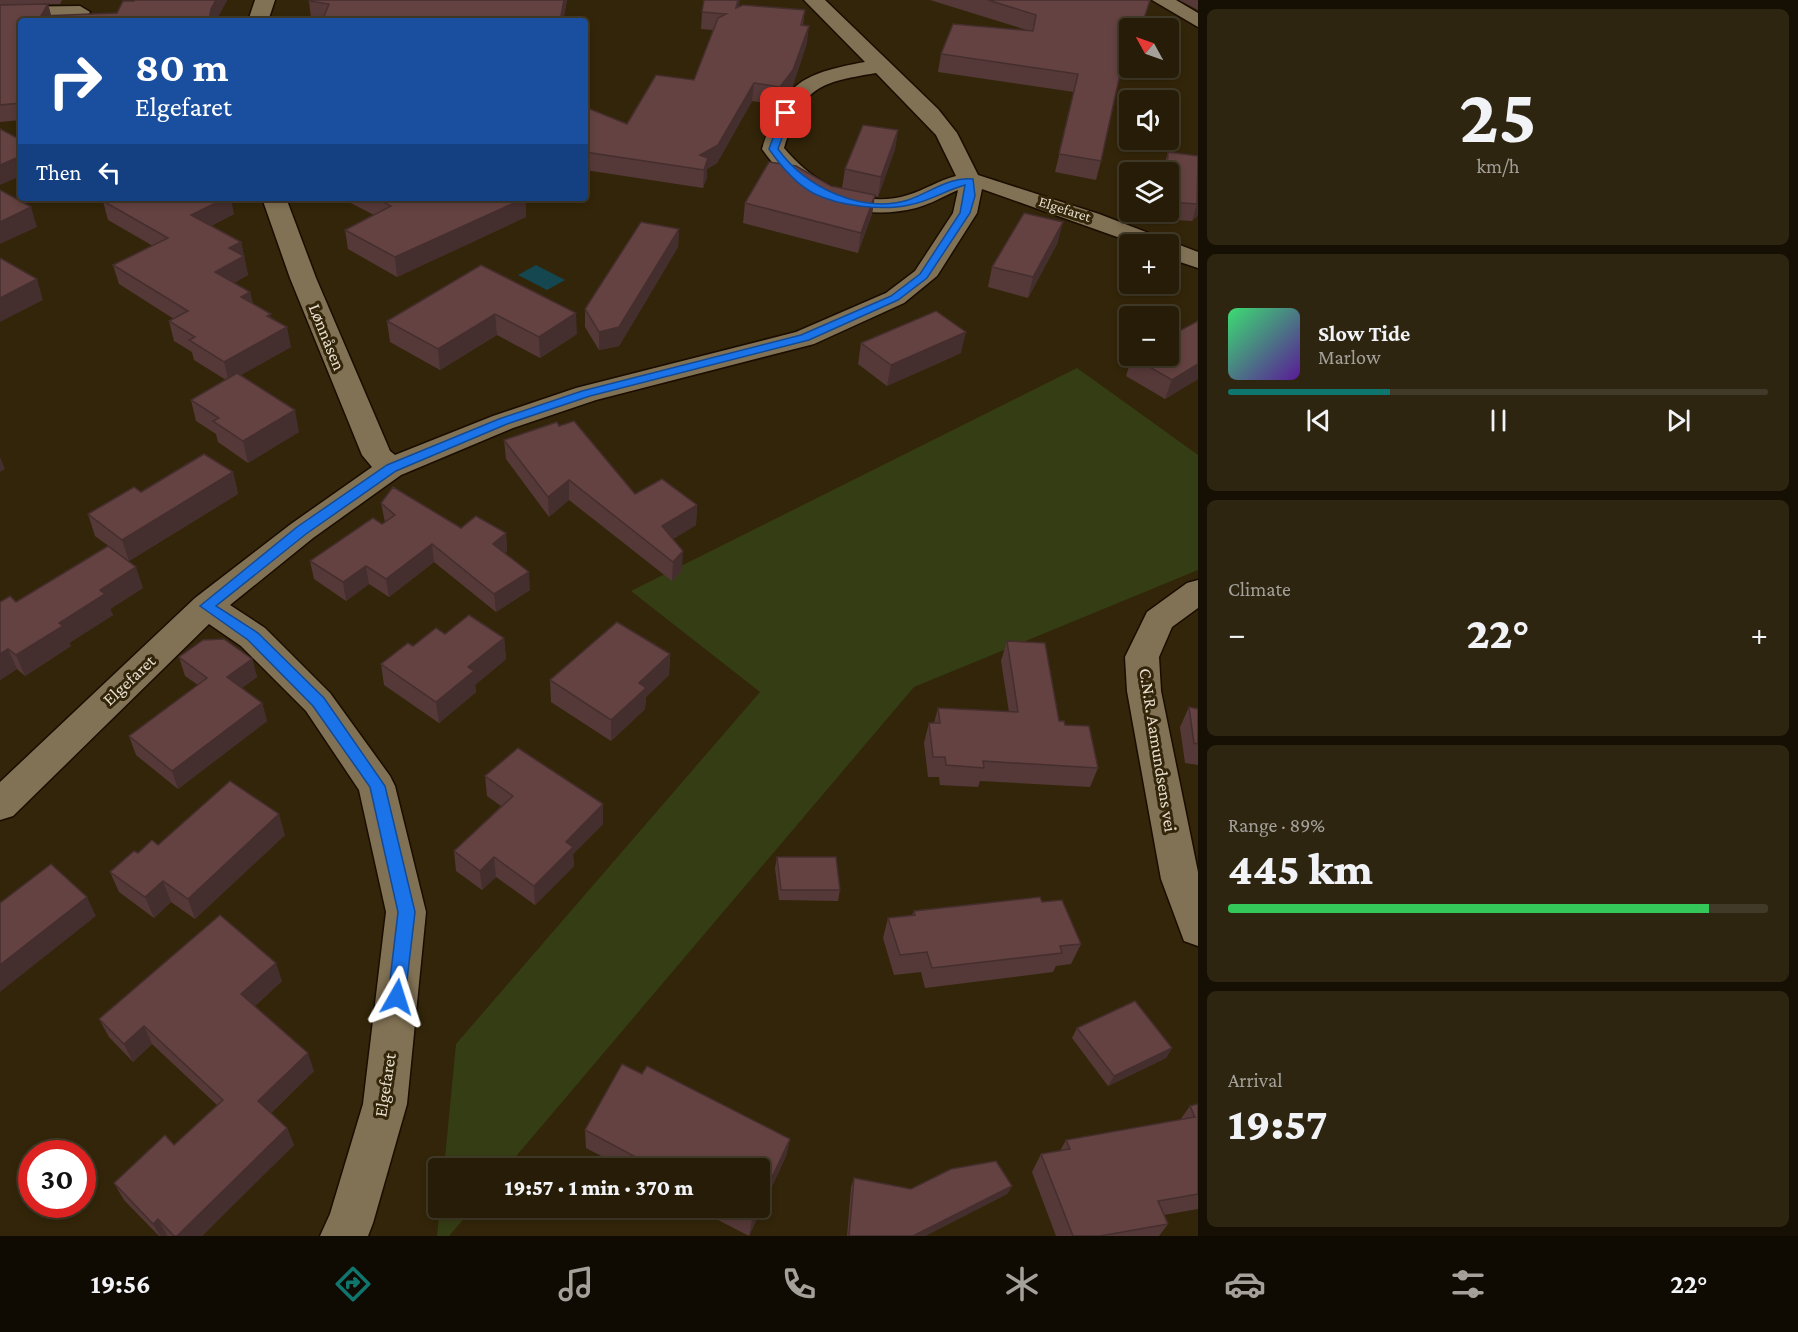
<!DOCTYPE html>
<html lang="en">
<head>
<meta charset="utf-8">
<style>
  body { margin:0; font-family:"Crimson Pro",serif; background:#2e2511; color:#f1f3f6; height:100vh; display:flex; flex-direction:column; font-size:22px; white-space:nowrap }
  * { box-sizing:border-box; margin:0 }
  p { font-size:20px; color:#a4a19b }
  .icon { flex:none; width:33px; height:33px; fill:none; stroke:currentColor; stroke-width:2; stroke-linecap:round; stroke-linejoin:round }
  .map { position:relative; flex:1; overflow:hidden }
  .drawer { display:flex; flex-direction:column; gap:9px; padding:9px; background:#150f04; width:600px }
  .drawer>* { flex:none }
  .hud { position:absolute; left:18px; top:18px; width:570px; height:183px; border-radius:6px; box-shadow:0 3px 9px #0003,0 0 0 2px #423a28; background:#1a4fa0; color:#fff; overflow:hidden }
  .needle { width:39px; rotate:310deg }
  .buttons { position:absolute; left:1119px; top:18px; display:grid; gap:12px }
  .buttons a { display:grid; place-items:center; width:60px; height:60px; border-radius:6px; background:#261c07; box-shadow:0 3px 9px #0003,0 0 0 2px #423a28; font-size:30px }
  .speed { position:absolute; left:18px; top:1140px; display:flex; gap:12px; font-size:30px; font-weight:700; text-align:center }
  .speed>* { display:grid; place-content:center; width:78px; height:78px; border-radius:50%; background:#261c07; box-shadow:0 3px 9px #0003,0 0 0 2px #423a28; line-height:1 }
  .speed .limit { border:9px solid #d22; background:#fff; color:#111 }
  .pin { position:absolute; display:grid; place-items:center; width:51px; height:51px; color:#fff; margin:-26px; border-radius:12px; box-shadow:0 3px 9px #0006 }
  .me { position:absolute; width:66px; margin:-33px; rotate:6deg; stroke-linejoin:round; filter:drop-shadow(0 0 4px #0008) }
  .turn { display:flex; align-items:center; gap:21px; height:126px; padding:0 18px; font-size:27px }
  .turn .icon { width:78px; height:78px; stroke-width:2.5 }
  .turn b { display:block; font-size:42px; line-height:51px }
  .then { display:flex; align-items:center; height:57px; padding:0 18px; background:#0003; gap:12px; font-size:22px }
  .big { font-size:45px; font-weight:800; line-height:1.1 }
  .drawer .tile { flex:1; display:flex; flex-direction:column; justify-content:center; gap:9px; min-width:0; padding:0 21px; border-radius:9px; background:#2e2511 }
  .drawer .dial { align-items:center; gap:0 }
  .dial b { font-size:78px; line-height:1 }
  .song { display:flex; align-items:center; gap:18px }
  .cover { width:72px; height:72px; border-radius:9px; background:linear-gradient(135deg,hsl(140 70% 55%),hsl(270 70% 35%)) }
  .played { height:6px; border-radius:3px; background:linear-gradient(90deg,#0f766e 30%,#423a28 30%) }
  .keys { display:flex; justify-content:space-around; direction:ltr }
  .heat { display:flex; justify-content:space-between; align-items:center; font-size:33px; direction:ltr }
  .charge { height:9px; border-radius:4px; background:linear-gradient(90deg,#34c759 89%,#423a28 0) }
  .trip { position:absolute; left:428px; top:1158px; width:342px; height:60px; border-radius:6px; background:#261c07; box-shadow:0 3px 9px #0003,0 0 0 2px #423a28; font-weight:800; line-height:60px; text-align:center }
  .tab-bar { display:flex; height:96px; justify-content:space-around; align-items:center; background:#0f0b03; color:#a4a19b }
  .tab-bar .icon { width:42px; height:42px }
  .tab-bar .on { color:#0f766e }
  .tab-bar b { font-size:27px; color:#f1f3f6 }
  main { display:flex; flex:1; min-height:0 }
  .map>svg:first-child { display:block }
  .green { fill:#353d15 }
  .water { fill:#154751 }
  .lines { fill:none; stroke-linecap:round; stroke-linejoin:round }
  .minor-casing { stroke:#1a0d00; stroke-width:3 }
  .minor { fill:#827255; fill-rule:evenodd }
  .wall { fill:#553938 }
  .shaded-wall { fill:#452e2e }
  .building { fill:#634241; stroke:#452e2e; stroke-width:1.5 }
  .route { fill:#1a73e8; stroke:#114b97; stroke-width:1.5 }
  .labels { text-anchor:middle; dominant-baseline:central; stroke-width:6; stroke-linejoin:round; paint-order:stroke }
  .far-street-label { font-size:15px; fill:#e7dece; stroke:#322509 }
  .street-label { font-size:18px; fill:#e7dece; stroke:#322509 }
</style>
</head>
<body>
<main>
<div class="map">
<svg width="1198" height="1236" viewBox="0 0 1198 1236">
  <rect width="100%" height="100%" fill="#322509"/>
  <!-- green -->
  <g class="green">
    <path d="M1077,368l121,87v115l-284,117 -408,481h-62l12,-124 304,-352 -129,-101z"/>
    <path d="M440,1208h33l-24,28h-12z"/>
  </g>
  <!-- water -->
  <path class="water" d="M536,265l29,15 -18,10 -29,-15z"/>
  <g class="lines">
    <!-- minor casing -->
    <g class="minor-casing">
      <g id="minor">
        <path d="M255,0h20l-7,21h-20z"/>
        <path d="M804,0h21l113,109 19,24 21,42 121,39 99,38v16l-30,-10v-14h-31l-155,-55 -5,24 -40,63 -33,27 -90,41 -218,56 -83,28 -112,47 -88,63 -83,67 35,23 65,65 60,83 5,10 31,126 -19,192 -34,119 -5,13h-48l10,-22 33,-110 23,-192 -27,-122 -53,-79 -65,-65 -32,-22 -196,192 -13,4v-38l195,-184 96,-74 81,-57 -10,-12 -72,-177 -28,-80h24l30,80 74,173 5,4 98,-39 83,-28 220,-56 90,-39 29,-22 38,-58 5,-23c-14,6 -27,14 -42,18 -60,15 -120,-9 -154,-59 21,-65 37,-75 103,-87zM876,73l60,62 20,41c-17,4 -31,14 -48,19 -47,15 -94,-11 -124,-47 19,-60 31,-65 92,-75z"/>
        <path d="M1152,0h24l22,13v14z"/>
        <path d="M80,6l10,6 -3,4 -87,3v-12z"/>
        <path d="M1198,580v28l-26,19 -13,30 2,34 37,181v74l-14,-5 -23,-62 -34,-188 -2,-34 22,-45 40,-29z"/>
      </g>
    </g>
    <!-- minor -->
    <use href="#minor" class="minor"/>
  </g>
  <!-- wall -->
  <g class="wall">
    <path d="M0,0h62l-2,4h-12l3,12 66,-3 18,-13h92l-11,21h-195v99l-21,2z"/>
    <path d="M567,0l-4,21h-241v-1l-11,-2 -2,-17z"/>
    <path d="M930,0h221l-21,28v40h-9l-20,93 -5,19 -41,-8 19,-80 -136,-20 3,-18 89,-23z"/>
    <path d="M1179,0h19v10z"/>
    <path d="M739,7l66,3 -2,15 4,18 -15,45 -14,17 -26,-4 -35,62 -10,6v8l-4,11 -118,-18v-63l42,17 67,-44 19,-50 -12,-1 1,-17z"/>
    <path d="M898,130l-3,19 -17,48 -3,-1 -3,18 -14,39 -115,-30 2,-20 86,-17 11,2 3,-19z"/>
    <path d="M1168,152l30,4v59l-6,6 -33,-2 1,-7h8v-40h-6z"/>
    <path d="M341,198h184l1,19 -129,60 -49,-28 -3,-19 29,-15z"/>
    <path d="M103,201l131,13 -23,12 30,16 7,33 -14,8 16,9 3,12 19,14 19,29 -51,28 59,57 -51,31 -30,-21 -2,-8 -20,-13 -5,-21 35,-20 -32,-20 -2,-8 -18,-11 -5,-20 5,-2 -55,-35 -6,-19 40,-19 -45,-26z"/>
    <path d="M679,229l-1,18 -59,99 -20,4 -14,-23v-18z"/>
    <path d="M1058,242l-30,56 -40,-11 4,-20z"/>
    <path d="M481,265l96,69 -37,24 -43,-23 -57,35 -50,-28 -3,-21z"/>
    <path d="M1198,321v58l-33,20 -39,-23 6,-19z"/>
    <path d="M861,343l100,10 -74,33 -29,-22z"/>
    <path d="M559,426l76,68 62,11 -1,20 -23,14 9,32 -10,10 -103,-81 -20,17 -43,-58 -2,-19z"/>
    <path d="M233,472l5,22 -109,67 -34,-25 -7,-22z"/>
    <path d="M381,503l80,25 45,5 1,18 -2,2 25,37 -34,22 -62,-50 -45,35 -20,-13 -23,17 -32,-22 -4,-18 75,-39z"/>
    <path d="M143,588l-33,21 3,6 -44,28 2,3 -46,30 -8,-7 -17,11v-78h16z"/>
    <path d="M445,634l59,4 2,21 -31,26 1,7 -37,31 -55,-38 -3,-21 32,-18z"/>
    <path d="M1007,641l52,80 39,47 -8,19 -110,-6 -2,6 -38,-2 -1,-8h-11l-4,-34 5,-20h5l4,-15 71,4 -8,-51z"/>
    <path d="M670,654l-1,21 -23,22 -1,12 -34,32 -60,-39 -1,-22z"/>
    <path d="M179,657l73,2 5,18 -15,11 20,15 5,18 -89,68 -42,-34 -7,-19 69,-51 -13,-9z"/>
    <path d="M1189,707l9,2v56l-13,-2 -5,-36z"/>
    <path d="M485,776l118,28v20l-30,30 1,12 -39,39 -39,-28 -14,13 -26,-19 -2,-20 47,-45 -14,-10z"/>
    <path d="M285,835l-90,84 -24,-17 -17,16 -35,-26 -9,-20 28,-19 20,-8z"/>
    <path d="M777,857l63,33 -2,11 -59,-1 -4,-32z"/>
    <path d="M1042,902l39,42 -10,20 -15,2 -3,6 -128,16 -4,-16 -27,3 -11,-37 5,-20 24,-3 2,-4z"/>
    <path d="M282,981l-27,25 59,65 -43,42 16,15 7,17 -92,91h-43l-35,-36 -10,-17 60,-38 43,-40 -65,-61 -19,18 -24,-25 -10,-18z"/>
    <path d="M1077,1028l95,20 -6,10 -58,28 -36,-48z"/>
    <path d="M642,1074l148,65 -4,17 -37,80 -54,-28h64v-40h-135l-38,-20 -1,-18z"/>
    <path d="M1198,1104v105l-34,6 4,9 -9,12h-103l-24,-64 9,-18 19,-3 6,-11 114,-20 10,-14z"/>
    <path d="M854,1178l57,11 101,-3 -5,8 -82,42h-78l4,-49z"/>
  </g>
  <!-- shaded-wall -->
  <g class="shaded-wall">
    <path d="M216,0h11l-11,21h-7l2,-12z"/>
    <path d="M564,0h3l-4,21h-3z"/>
    <path d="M738,0h2l-5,25 1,-17z"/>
    <path d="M48,4l4,15 -11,-3z"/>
    <path d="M809,26l-2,17 -15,45 -14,17 2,-18z"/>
    <path d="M754,83l-2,18 -35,62 -10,6v8l-4,11 1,-18 -4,-15z"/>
    <path d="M898,130l-3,19 -17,48 3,-20z"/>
    <path d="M21,156v20l-21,9v-20z"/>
    <path d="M875,195l-3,19 -14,39 3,-20z"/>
    <path d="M226,198h5l3,16 -38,19 -5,-18z"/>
    <path d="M525,198l1,19 -129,60 -2,-20z"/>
    <path d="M1197,204h1v11l-6,6z"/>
    <path d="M31,207l6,20 -37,17v-22z"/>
    <path d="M1063,222l-5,20 -30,56 5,-21z"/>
    <path d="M679,229l-1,18 -59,99 -20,4v-18z"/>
    <path d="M241,242l7,33 -29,16 -4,-19 14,-24z"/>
    <path d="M37,279l6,21 -43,22v-24z"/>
    <path d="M250,292l4,19 -13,-14z"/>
    <path d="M576,313l1,21 -37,24 -1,-21z"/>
    <path d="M495,314l2,21 -57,35 -2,-21z"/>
    <path d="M287,327l4,20 -62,35 -5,-20z"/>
    <path d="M966,332l-5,21 -74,33 4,-21z"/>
    <path d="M1198,364v15l-33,20 7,-19z"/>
    <path d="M295,410l4,22 -51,31 -5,-22z"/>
    <path d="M0,457l5,12 -5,3z"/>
    <path d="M233,472l5,22 -109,67 -7,-21z"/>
    <path d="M569,480v20l-20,17 -1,-20z"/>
    <path d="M697,505l-1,20 -35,21 1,-20z"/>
    <path d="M506,533l1,18 -13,11 -1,-18z"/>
    <path d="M432,544l2,18 -45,35 -3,-18z"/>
    <path d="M683,551l-1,20 -10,10 1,-19z"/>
    <path d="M366,566l3,18 -23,17 -3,-19z"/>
    <path d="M136,567l7,21 -33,21 3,6 -44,28 2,3 -46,30 -9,-21 43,-32 41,-33z"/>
    <path d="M529,572l1,18 -34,22 -2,-18z"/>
    <path d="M504,638l2,21 -31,26 1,7 -37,31 -3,-21 32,-35z"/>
    <path d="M8,649l9,20 -17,11v-26z"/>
    <path d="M670,654l-1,21 -23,22 -1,12 -34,32v-21l28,-37z"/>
    <path d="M252,659l5,18 -25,18 -5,-18z"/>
    <path d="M262,703l5,18 -89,68 -6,-18z"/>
    <path d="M603,804v20l-30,30 1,12 -39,39 -1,-19 32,-44z"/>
    <path d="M279,814l6,21 -90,84 -7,-20z"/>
    <path d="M494,857l2,20 -14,13 -2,-19z"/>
    <path d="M163,881l8,21 -17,16 -9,-21z"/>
    <path d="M87,897l9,19 -96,76v-27z"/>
    <path d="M276,963l6,18 -34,31 -7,-18z"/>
    <path d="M144,1026l8,18 -19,18 -9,-18z"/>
    <path d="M1172,1048l-6,10 -58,28 6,-10z"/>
    <path d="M308,1053l6,18 -49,47 -7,-17z"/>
    <path d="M287,1128l7,17 -92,91h-25z"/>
    <path d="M790,1139l-4,17 -37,80 3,-16 6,-12h1v-3z"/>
    <path d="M1012,1186l-5,8 -82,42h-12z"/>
    <path d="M158,1219l9,16 -1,1h-6l-7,-12z"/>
  </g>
  <!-- building -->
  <g class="building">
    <path d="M135,0h81l-5,9 -2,12h-188v82l-21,2v-100l48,-1 -7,12 76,-3 6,-12h11z"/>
    <path d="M310,0h254l-4,21h-238l7,-17 -20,-3z"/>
    <path d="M704,0h34l-2,8 7,-3 62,5 -4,15 8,1 -16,44 -13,17 -26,-4 -36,62 -18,10 8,3 -4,12 -119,-18v-45l42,17 29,-49 38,5 24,-62 8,-4 -24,-2z"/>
    <path d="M988,0h162l-9,28h-11v23h-5l-24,110 -42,-7 19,-80 -137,-20 12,-30 80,7 3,-16z"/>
    <path d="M863,125l35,5 -17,47 -36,-8z"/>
    <path d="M0,129l21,11v16l-21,9z"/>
    <path d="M1168,152l30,4 -1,48 -29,-2v-30h-1z"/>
    <path d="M769,162l27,4 35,20 44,9 -14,38 -116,-30z"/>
    <path d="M0,190l31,17 -31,15z"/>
    <path d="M110,198h116l-35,17 50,27 -12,6 15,8 -29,16 35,20 -9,5 30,17 -4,2 20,11 -63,35 -35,-22 6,-3 -26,-16 19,-10 -75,-46 55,-27 -65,-37z"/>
    <path d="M375,198h150l-130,59 -50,-27 46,-24z"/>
    <path d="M1024,213l39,9 -30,55 -41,-10z"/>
    <path d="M641,222l38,7 -60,98 -20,5 -14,-23z"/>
    <path d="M0,258l37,21 -37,19z"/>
    <path d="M481,265l95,48 -37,24 -44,-23 -57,35 -51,-28z"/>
    <path d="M936,311l30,21 -75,33 -30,-22z"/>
    <path d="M1198,321v43l-26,16 -40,-23 4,-1h32v-19z"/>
    <path d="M237,373l58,37 -52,31 -30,-20 6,-3 -28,-18z"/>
    <path d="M574,421l61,73 27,-15 35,26 -35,21 21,25 -10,11 -104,-82 -21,17 -44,-57 53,-18 2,4z"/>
    <path d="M204,454l29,18 -111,68 -34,-26 46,-27 7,5z"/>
    <path d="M393,487l68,41 15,-12 30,17 -13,11 36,28 -35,22 -62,-50 -46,35 -20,-13 -23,16 -33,-21 63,-43 9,6 13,-9 -14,-12z"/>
    <path d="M108,546l28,21 -36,23 5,4 -46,29 4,3 -47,29 -8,-6 -8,5v-52l10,-6 6,6z"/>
    <path d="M469,615l35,23 -36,29 6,4 -38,31 -55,-38 27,-21 5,3 23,-18 9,6z"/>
    <path d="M617,622l53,32 -31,29 7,5 -35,32 -61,-40z"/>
    <path d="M224,639l28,20 -25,18 35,26 -90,68 -43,-35 78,-58 -28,-21 24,-17z"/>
    <path d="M1007,641l38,2 14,78h5l1,4 24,1 9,42 -115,-7 1,7 -38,-3 -1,-8h-12l-4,-34h11l-2,-15 80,4z"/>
    <path d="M1189,707l9,2v35l-4,-1z"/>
    <path d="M518,748l85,56 -37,38 7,5 -39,39 -40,-29 -14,14 -26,-20 59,-55 -28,-20z"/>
    <path d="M230,781l49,33 -91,85 -25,-18 -18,16 -35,-25 24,-21 4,2 14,-13 6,5z"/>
    <path d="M777,857h59l4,33h-59z"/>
    <path d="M51,864l36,33 -87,68v-62z"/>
    <path d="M1040,897l2,5 20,-2 19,44 -21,2 2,7 -130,15 -5,-16 -27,3 -12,-37 27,-3 -1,-4z"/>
    <path d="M220,915l56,48 -35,31 67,59 -50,48 29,27 -110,108h-3l-16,-17 -5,5 -39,-41 51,-48 9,10 49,-45 -79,-74 -20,18 -25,-25z"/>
    <path d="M1135,1001l37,47 -58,28 -37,-48z"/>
    <path d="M622,1064l20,10 5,-8 143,73 -31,66v-37h-103l-71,-38z"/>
    <path d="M1198,1104v90l-40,7 10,23 -68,12h-27l-32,-82 29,-5 -4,-9 129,-23 -5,-11z"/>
    <path d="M996,1161l16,25 -99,50h-64l5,-58 57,11 40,-20z"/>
    <path d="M729,1208h29l-6,12z"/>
  </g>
  <!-- route -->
  <path class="route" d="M786,110l5,3 -13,36c27,38 83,65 130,51 21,-7 42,-24 65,-21l2,17 -5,17 -43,65 -29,22 -89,40 -219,56 -83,28 -111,47 -90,63 -90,72 42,27 66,65 61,88 30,126 -10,85 -2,6 -6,2 -6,-2 -3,-6 10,-85 -28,-125 -57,-81 -65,-66 -48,-34 97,-79 90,-62 112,-46 83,-28 219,-56 90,-39 29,-22 40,-61 5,-28c-19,5 -37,17 -56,20 -27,6 -69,1 -94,-11 -18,-9 -35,-29 -46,-45l13,-36z"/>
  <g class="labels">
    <!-- far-street labels -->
    <g class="far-street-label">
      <text transform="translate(1065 209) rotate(18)">Elgefaret</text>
    </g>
    <!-- street labels -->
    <g class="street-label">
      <text transform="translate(327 337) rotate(68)">Lønnåsen</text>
      <text transform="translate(129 680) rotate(-43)">Elgefaret</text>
      <text transform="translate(1158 750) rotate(81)">C.N.R. Aamundsens vei</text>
      <text transform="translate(385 1085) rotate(-81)">Elgefaret</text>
    </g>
  </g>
</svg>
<div class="buttons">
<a><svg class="needle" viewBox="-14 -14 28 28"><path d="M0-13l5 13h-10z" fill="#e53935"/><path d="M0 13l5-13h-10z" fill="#a4a19b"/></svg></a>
<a><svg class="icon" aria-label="sound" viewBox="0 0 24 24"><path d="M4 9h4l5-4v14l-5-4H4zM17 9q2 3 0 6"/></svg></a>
<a><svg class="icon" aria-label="layers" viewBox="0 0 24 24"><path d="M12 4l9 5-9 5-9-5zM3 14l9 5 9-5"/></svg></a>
<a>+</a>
<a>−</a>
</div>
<div class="speed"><div class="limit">30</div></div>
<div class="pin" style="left:786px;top:113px;background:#d93025"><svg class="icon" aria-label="arrive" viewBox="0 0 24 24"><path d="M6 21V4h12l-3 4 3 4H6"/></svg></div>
<svg class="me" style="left:397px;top:997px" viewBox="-20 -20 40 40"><path d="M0-17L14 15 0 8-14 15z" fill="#1a73e8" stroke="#fff" stroke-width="4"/></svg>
<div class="trip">19:57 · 1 min · 370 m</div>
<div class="hud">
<div class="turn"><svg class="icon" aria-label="right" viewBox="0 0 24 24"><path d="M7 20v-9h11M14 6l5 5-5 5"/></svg><div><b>80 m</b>Elgefaret</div></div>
<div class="then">Then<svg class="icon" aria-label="left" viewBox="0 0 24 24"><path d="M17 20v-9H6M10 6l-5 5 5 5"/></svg></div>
</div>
</div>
<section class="drawer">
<div class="tile dial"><b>25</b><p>km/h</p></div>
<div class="tile">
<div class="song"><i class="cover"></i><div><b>Slow Tide</b><p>Marlow</p></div></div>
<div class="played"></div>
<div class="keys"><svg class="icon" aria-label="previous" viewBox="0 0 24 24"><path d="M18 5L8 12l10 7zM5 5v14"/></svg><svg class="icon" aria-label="pause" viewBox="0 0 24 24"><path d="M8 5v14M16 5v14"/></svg><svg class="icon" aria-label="next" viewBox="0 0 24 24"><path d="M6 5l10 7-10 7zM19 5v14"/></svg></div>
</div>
<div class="tile"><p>Climate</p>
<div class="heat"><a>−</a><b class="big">22°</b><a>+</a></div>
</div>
<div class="tile"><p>Range · 89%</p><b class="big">445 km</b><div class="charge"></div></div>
<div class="tile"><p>Arrival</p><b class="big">19:57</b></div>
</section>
</main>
<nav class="tab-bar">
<b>19:56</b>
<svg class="icon on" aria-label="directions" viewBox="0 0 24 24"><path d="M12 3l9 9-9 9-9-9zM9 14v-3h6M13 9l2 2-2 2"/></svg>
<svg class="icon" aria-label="music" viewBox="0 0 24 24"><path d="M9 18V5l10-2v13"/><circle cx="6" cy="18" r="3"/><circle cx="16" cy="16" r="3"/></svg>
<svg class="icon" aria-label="phone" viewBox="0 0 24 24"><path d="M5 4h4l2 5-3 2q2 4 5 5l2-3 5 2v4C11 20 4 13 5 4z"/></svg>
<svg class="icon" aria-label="climate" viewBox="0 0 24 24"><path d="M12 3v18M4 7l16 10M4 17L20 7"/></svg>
<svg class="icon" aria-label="car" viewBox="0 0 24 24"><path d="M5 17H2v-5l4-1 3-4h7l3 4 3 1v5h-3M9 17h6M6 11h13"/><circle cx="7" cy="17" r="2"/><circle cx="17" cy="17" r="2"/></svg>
<svg class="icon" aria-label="filters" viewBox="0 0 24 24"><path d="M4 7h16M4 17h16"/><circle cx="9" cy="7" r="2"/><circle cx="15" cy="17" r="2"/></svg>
<b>22°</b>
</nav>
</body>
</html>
